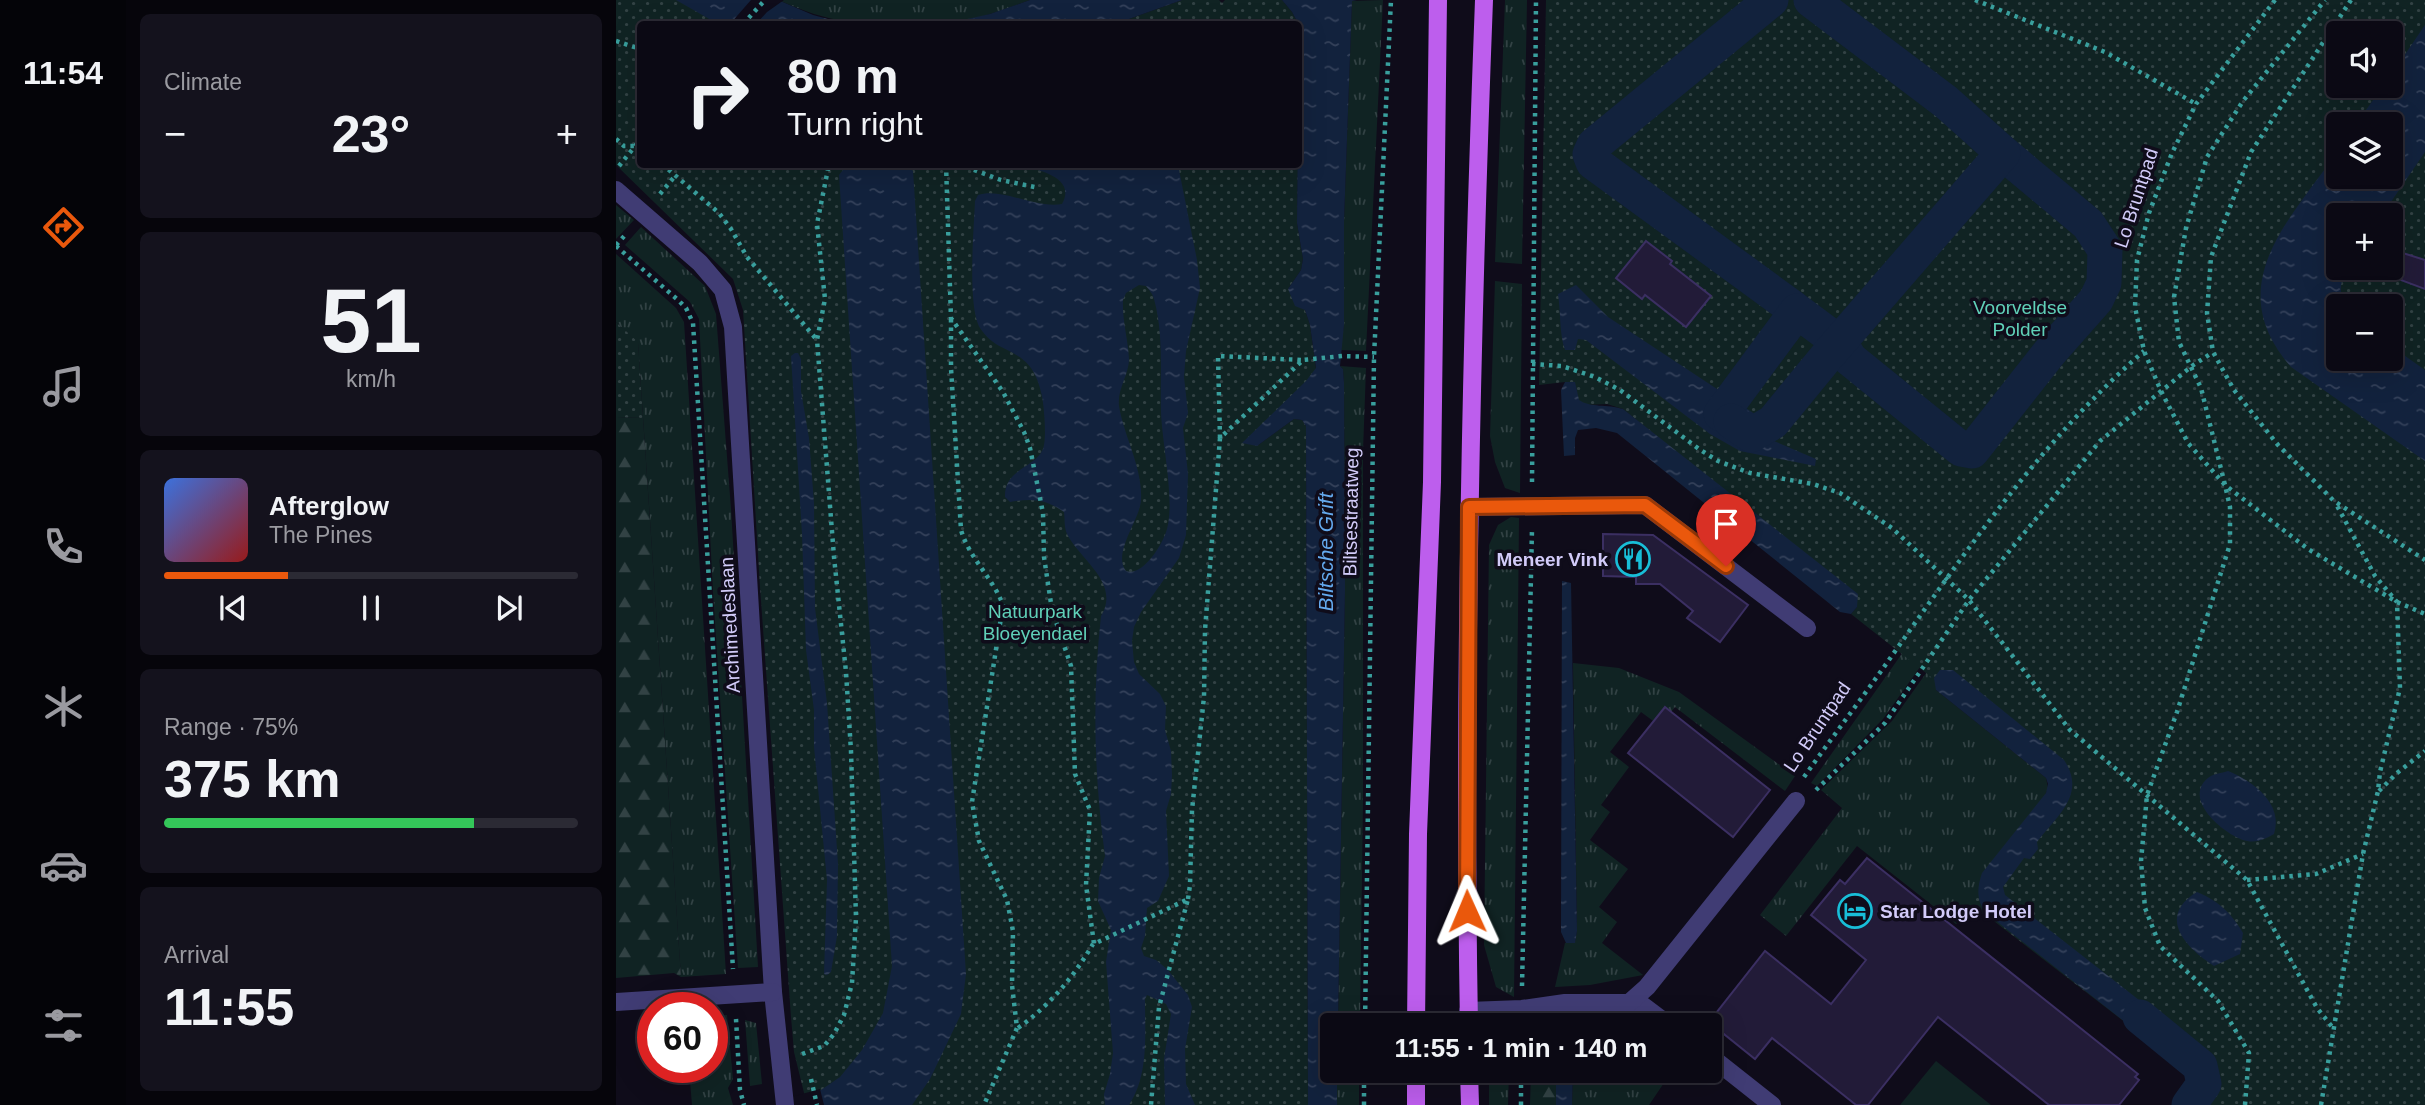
<!DOCTYPE html>
<html lang="en">
<head>
<meta charset="utf-8">
<style>
  body { margin:0; font-family:Helvetica,sans-serif; background:#14121d; color:#f1f3f6; height:100vh; display:flex; flex-direction:column; font-size:26px; white-space:nowrap }
  * { box-sizing:border-box; margin:0 }
  p { font-size:23px; color:#9a9aa0 }
  .icon { flex:none; width:38px; height:38px; fill:none; stroke:currentColor; stroke-width:2; stroke-linecap:round; stroke-linejoin:round }
  .map { position:relative; flex:1; overflow:hidden }
  .side { display:flex; flex-direction:column; gap:14px; padding:14px; background:#06050b; width:490px }
  .side>* { flex:none }
  .banner { position:absolute; left:21px; top:21px; width:665px; height:147px; border-radius:7px; box-shadow:0 7px 28px #0002,0 0 0 2px #2b2a34; background:#0b0914; color:#f1f3f6; overflow:hidden }
  .buttons { position:absolute; left:1710px; top:21px; display:grid; gap:14px }
  .buttons a { display:grid; place-items:center; width:77px; height:77px; border-radius:7px; background:#0b0914; box-shadow:0 7px 28px #0002,0 0 0 2px #2b2a34; font-size:35px }
  .speed { position:absolute; left:21px; top:992px; display:flex; gap:14px; font-size:35px; font-weight:700; text-align:center }
  .speed>* { display:grid; place-content:center; width:91px; height:91px; border-radius:50%; background:#0b0914; box-shadow:0 7px 28px #0002,0 0 0 2px #2b2a34; line-height:1 }
  .speed .limit { border:10px solid #d22; background:#fff; color:#111 }
  .pin { position:absolute; display:grid; place-items:center; width:60px; height:60px; color:#fff; margin:-72px -30px; border-radius:50% 50% 50% 0; rotate:-45deg; box-shadow:0 0 7px #0007 }
  .pin .icon { rotate:45deg }
  .me { position:absolute; width:77px; margin:-38px; rotate:359deg; stroke-linejoin:round; filter:drop-shadow(0 0 5px #0008) }
  .turn { display:flex; align-items:center; gap:24px; height:147px; padding:0 35px; font-size:32px }
  .turn .icon { width:91px; height:91px; stroke-width:2.5 }
  .turn b { display:block; font-size:49px; line-height:60px }
  .big { font-size:52px; font-weight:800; line-height:1.1 }
  .side .widget { flex:1; display:flex; flex-direction:column; justify-content:center; gap:10px; min-width:0; padding:0 24px; border-radius:10px; background:#14121d }
  .side .dial { align-items:center; gap:0 }
  .dial b { font-size:91px; line-height:1 }
  .song { display:flex; align-items:center; gap:21px }
  .cover { width:84px; height:84px; border-radius:10px; background:linear-gradient(135deg,hsl(220 70% 55%),hsl(0 70% 35%)) }
  .played { height:7px; border-radius:4px; background:linear-gradient(90deg,#ea580c 30%,#2b2a34 30%) }
  .keys { display:flex; justify-content:space-around; direction:ltr }
  .heat { display:flex; justify-content:space-between; align-items:center; font-size:38px; direction:ltr }
  .charge { height:10px; border-radius:5px; background:linear-gradient(90deg,#34c759 75%,#2b2a34 0) }
  .trip { position:absolute; left:704px; top:1013px; width:402px; height:70px; border-radius:7px; background:#0b0914; box-shadow:0 7px 28px #0002,0 0 0 2px #2b2a34; font-weight:800; line-height:70px; text-align:center }
  main { display:flex; flex:1; min-height:0 }
  .tab-bar { display:flex; flex-direction:column; width:126px; justify-content:space-around; align-items:center; background:#040408; color:#9a9aa0 }
  .tab-bar .icon { width:49px; height:49px }
  .tab-bar .active { color:#ea580c }
  .tab-bar b { font-size:32px; color:#f1f3f6 }
  .map>svg:first-child { display:block }
  .grass { fill:url(#grass-tufts) }
  .forest { fill:url(#forest-firs) }
  .park { fill:url(#park-dots); fill-rule:evenodd }
  .pitch { fill:#102323 }
  .water { fill:url(#water-ripples); fill-rule:evenodd }
  .pier { fill:#0f0c1a }
  .lines { fill:none; stroke-linecap:round; stroke-linejoin:round }
  .canal { stroke:#12223d; stroke-width:35 }
  .building { fill:#221b38; stroke:#3b2f62; stroke-width:2 }
  .path { stroke:#399f9d; stroke-width:4.5; stroke-dasharray:3.5 5; stroke-linecap:butt }
  .minor { stroke:#403c74; stroke-width:18 }
  .major { stroke:#bd5eed; stroke-width:18 }
  .route-casing { stroke:#983908; stroke-width:18 }
  .route { stroke:#ea580c; stroke-width:12 }
  .labels { text-anchor:middle; dominant-baseline:central; stroke-width:7; stroke-linejoin:round; paint-order:stroke }
  .street-label { font-size:19px; fill:#d2cbf9; stroke:#0f0c1a }
  .park-label { font-size:19px; fill:#60d0b8; stroke:#0f0c1a }
  .poi-label { font-size:19px; font-weight:bold; fill:#d2cbf9; stroke:#0f0c1a; text-anchor:end }
  .water-label { font-size:21px; font-style:italic; fill:#64a9ee; stroke:#0f0c1a }
</style>
</head>
<body>
<main>
<nav class="tab-bar">
<b>11:54</b>
<svg class="icon active" aria-label="directions" viewBox="0 0 24 24"><path d="M12 3l9 9-9 9-9-9zM9 14v-3h6M13 9l2 2-2 2"/></svg>
<svg class="icon" aria-label="music" viewBox="0 0 24 24"><path d="M9 18V5l10-2v13"/><circle cx="6" cy="18" r="3"/><circle cx="16" cy="16" r="3"/></svg>
<svg class="icon" aria-label="phone" viewBox="0 0 24 24"><path d="M5 4h4l2 5-3 2q2 4 5 5l2-3 5 2v4C11 20 4 13 5 4z"/></svg>
<svg class="icon" aria-label="climate" viewBox="0 0 24 24"><path d="M12 3v18M4 7l16 10M4 17L20 7"/></svg>
<svg class="icon" aria-label="car" viewBox="0 0 24 24"><path d="M5 17H2v-5l4-1 3-4h7l3 4 3 1v5h-3M9 17h6M6 11h13"/><circle cx="7" cy="17" r="2"/><circle cx="17" cy="17" r="2"/></svg>
<svg class="icon" aria-label="filters" viewBox="0 0 24 24"><path d="M4 7h16M4 17h16"/><circle cx="9" cy="7" r="2"/><circle cx="15" cy="17" r="2"/></svg>
</nav>
<section class="side">
<div class="widget"><p>Climate</p>
<div class="heat"><a>−</a><b class="big">23°</b><a>+</a></div>
</div>
<div class="widget dial"><b>51</b><p>km/h</p></div>
<div class="widget">
<div class="song"><i class="cover"></i><div><b>Afterglow</b><p>The Pines</p></div></div>
<div class="played"></div>
<div class="keys"><svg class="icon" aria-label="previous" viewBox="0 0 24 24"><path d="M18 5L8 12l10 7zM5 5v14"/></svg><svg class="icon" aria-label="pause" viewBox="0 0 24 24"><path d="M8 5v14M16 5v14"/></svg><svg class="icon" aria-label="next" viewBox="0 0 24 24"><path d="M6 5l10 7-10 7zM19 5v14"/></svg></div>
</div>
<div class="widget"><p>Range · 75%</p><b class="big">375 km</b><div class="charge"></div></div>
<div class="widget"><p>Arrival</p><b class="big">11:55</b></div>
</section>
<div class="map">
<svg width="1809" height="1105" viewBox="0 0 1809 1105">
  <defs>
    <pattern id="grass-tufts" width="24" height="20" patternUnits="userSpaceOnUse" patternTransform="scale(1.75)"><rect width="24" height="20" fill="#102323"/><path d="M3 7l-1-3M5 7V3M7 7l1-3M15 17l-1-3M17 17v-4M19 17l1-3" fill="none" stroke="#324244"/></pattern>
    <pattern id="forest-firs" width="22" height="20" patternUnits="userSpaceOnUse" patternTransform="scale(1.75)"><rect width="22" height="20" fill="#102323"/><path d="M5 1l3.5 6h-7zM16 11l3.5 6h-7z" fill="#324244"/></pattern>
    <pattern id="park-dots" width="8" height="8" patternUnits="userSpaceOnUse" patternTransform="scale(1.75)"><rect width="8" height="8" fill="#102323"/><path d="M2 2h.1M6 6h.1" fill="none" stroke="#324244" stroke-width="1.8" stroke-linecap="round"/></pattern>
    <pattern id="water-ripples" width="26" height="14" patternUnits="userSpaceOnUse" patternTransform="scale(1.75)"><rect width="26" height="14" fill="#12223d"/><path d="M2 4q2-2 4 0t4 0M15 11q2-2 4 0t4 0" fill="none" stroke="#34415a"/></pattern>
  </defs>
  <rect width="100%" height="100%" fill="#0f0c1a"/>
  <!-- grass -->
  <g class="grass">
    <path d="M167,0h247c-27,10 -55,20 -84,24 -12,2 -26,0 -38,0 -53,0 -78,-1 -127,-23z"/>
    <path d="M767,0l-17,351 -26,-1 4,-25v-104l8,-220z"/>
    <path d="M889,0h22l-5,264 -27,-2z"/>
    <path d="M0,205l18,15 -18,19z"/>
    <path d="M25,227l64,59 11,28 15,195 27,458 -20,1 -25,-376 -14,-273 -9,-17 -65,-57z"/>
    <path d="M0,254l60,54 8,14 42,652 -45,3 -43,-634 -22,-21z"/>
    <path d="M879,281l27,3 -2,209 -15,-5 -10,-26 -5,-26z"/>
    <path d="M724,366l26,2 -3,83v349l-3,225 -22,1 7,-437 -1,-206 -1,-14z"/>
    <path d="M895,517l8,1 -5,479 -18,-10 -12,-42 5,-400 9,-20z"/>
    <path d="M1332,588l-28,79 -37,52 -66,67 -6,-3z"/>
    <path d="M957,663l46,5 60,24 116,84 -10,15 -110,-84 -15,19 -19,-14 -31,40 19,15 -28,38 9,7 -20,28 38,29 -29,38 18,15 -15,21 41,32 -53,10 -35,2 10,-44 10,-1 2,-11z"/>
    <path d="M1313,669l8,6 -1,15 110,88 2,10 -2,5 -60,120 -30,11 -99,-78 -71,90 -26,-21 82,-107 -21,-18 71,-69z"/>
    <path d="M111,1015l6,64 -5,9 5,17h-41l-3,-37h23v-52z"/>
    <path d="M949,1019h32l15,6h-51v-4z"/>
    <path d="M129,1020l11,3 6,61 -12,2z"/>
    <rect x="721" y="1071" width="22" height="34"/>
    <path d="M873,1071h20l-1,34h-19z"/>
    <path d="M957,1071h41l11,7 4,-7h37l4,3 -21,31h-77z"/>
  </g>
  <!-- forest -->
  <g class="forest">
    <path d="M0,417l27,1 38,559 -7,-4 -58,5z"/>
    <path d="M915,1071h25v34h-26z"/>
  </g>
  <!-- park -->
  <g class="park">
    <path d="M0,0h71l33,24h-80v140l658,1 -1,58 6,36 -2,11 -13,19 17,21 5,15 6,44 -59,77 37,-27 8,1 4,6 2,679h-501l-13,-53 -3,-35 -31,-430 -17,-277 -10,-31 -117,-114z"/>
    <path d="M566,0h37l3,3 3,-3h57l10,12 7,13v127l-1,-128h-183z"/>
    <path d="M930,0h879v1105h-250l17,-27 -44,-38 -180,-139 94,-121 -211,-166 6,-7 -150,-130 -84,-68 -16,-5 -22,1 -6,-4 -14,-19 -26,3zM1722,33h52v53h-52zM1722,124h52v53h-52zM1722,215h52v53h-52zM1722,306h52v53h-52z"/>
    <path d="M0,322l22,20 5,76 -27,-1z"/>
  </g>
  <!-- pitch -->
  <path class="pitch" d="M1320,1061l55,44h-91z"/>
  <!-- water -->
  <g class="water">
    <path d="M60,0h102l35,15 26,7 28,2h-149z"/>
    <path d="M414,0h152l-67,24h-170l45,-10z"/>
    <path d="M666,0h75l-5,1 -8,220v104l-4,41 3,3 1,14 1,206 -7,436 -6,1v45h5v34h-29l-2,-679 -4,-6 -8,-1 -37,27 -15,-3 64,-62 10,-13 -6,-43 -5,-15 -10,-4 -7,-17 13,-19 2,-11 -6,-36 2,-198 -7,-13z"/>
    <path d="M1809,25v127l-43,63h-44v53h9c-7,12 -8,25 -3,38h-6v53h52l1,-13 34,24v91l-134,-94c-71,-82 -2,-146 47,-216v26h52v-53h-34l27,-38h7l1,-11z"/>
    <path d="M231,165h59l7,6 53,803 -5,40 -31,65 -18,26h-146l55,-15 19,-13 22,-27 21,-37 9,-47 -53,-791z"/>
    <path d="M404,165h158l19,95 3,28 -14,63 -2,26 4,36 -5,15 5,46 -2,61 -7,23 -38,54 -7,15 -2,14 2,21 5,12 21,20 6,12 -1,24 6,21 1,24 -1,19 -5,17 3,65 -11,25 -11,7 -2,28 -4,12 3,8 12,4 11,9 21,26 4,12 -7,42 1,35 9,21h-30l-1,-46 7,-45 -5,-10 -19,-9 -2,4c0,35 4,76 -16,106h-24l-1,-11 6,-20 3,-21 -7,-91 5,-32 -13,-29 1,-23 6,-22c-11,-81 -13,-159 -4,-240 20,-33 -21,-56 -34,-82 -3,-7 -2,-14 -3,-22 -18,-13 -32,-14 -54,-10l-5,-5c-1,-28 30,-29 38,-48 4,-11 1,-42 -1,-53 -11,-53 -42,-37 -62,-68 -13,-22 -6,-100 -5,-127l3,-6c24,-8 57,14 84,9 15,-27 -24,-34 -42,-39zM523,285l7,1c3,4 7,8 8,13 10,36 6,76 7,113 1,32 14,87 6,117 -4,15 -24,48 -41,42 -14,-18 14,-51 15,-71 2,-32 -17,-63 -22,-94 -2,-17 10,-31 10,-47 -1,-20 -7,-39 -6,-59l3,-7z"/>
    <path d="M960,285l32,32 165,109 -3,11 4,4 42,18 -1,7 -75,-15 -30,-17 -124,-94 -8,-1 -3,11h-10c-6,-17 -4,-37 -7,-56z"/>
    <path d="M179,353h3l3,6v32l8,47 5,65 1,105 12,95 11,161 -1,72 -6,36 -4,3 -3,-1 3,-94 -13,-133v-37l-8,-60 -4,-116 -11,-178z"/>
    <path d="M949,382h10l4,18c11,8 28,4 44,9l235,185 -1,13 -6,7 -11,-2 -223,-179 -21,-5 -18,2 -3,8v17l-11,1 -3,-66z"/>
    <path d="M946,581l9,2 6,348 -2,12h-9l-5,-11z"/>
    <path d="M1324,670h13l111,90c23,34 -7,56 -27,82l1,7 -8,10 -6,-1 -21,29 2,8 203,159 -60,-14 -162,-127c-10,-13 -9,-25 -4,-40l64,-80 2,-9 -2,-6 -110,-88 -2,-12z"/>
    <path d="M1612,771c25,10 56,33 46,63 -9,5 -17,9 -27,7 -20,-4 -66,-41 -39,-63 4,-4 14,-5 20,-7z"/>
    <path d="M1581,892c22,9 34,21 46,41l-3,21 -26,12c-28,-18 -58,-49 -17,-74z"/>
    <path d="M940,1071h17l-1,34h-16z"/>
  </g>
  <!-- pier -->
  <g class="pier">
    <path d="M135,0h33l-17,12 -11,12h-26z"/>
    <path d="M204,1089l4,16h-61z"/>
  </g>
  <g class="lines">
    <!-- canal -->
    <g class="canal">
      <path d="M1155,0l-177,145 -4,9 3,8 200,146"/>
      <path d="M1105,414l76,-103 43,32 10,16 111,90 11,2 78,-99 46,-52 8,-17 1,-33 -17,-26 -85,-71"/>
      <path d="M1115,421l20,14 22,-13 55,-67 175,-202 -57,-51 -135,-102"/>
      <path d="M1524,1017l60,49 4,18 -15,21"/>
    </g>
  </g>
  <!-- building -->
  <g class="building">
    <path d="M1030,241l26,20 -2,3 41,32 -25,31 -41,-32 -3,4 -26,-21z"/>
    <path d="M1774,249l35,11v29l-43,-16 2,-5h6z"/>
    <path d="M987,534l50,1 95,70 -28,37 -33,-24 6,-7 -33,-27h-24v-7l-33,-1z"/>
    <path d="M1049,707l105,83 -37,47 -105,-84z"/>
    <path d="M1251,858l271,216 -3,3 4,3 -20,25h-70l-111,-88 -70,88h-12l-84,-67 -17,21 -46,-37 56,-71 66,53 35,-44 -55,-45 29,-35 5,4z"/>
  </g>
  <g class="lines">
    <!-- path -->
    <g class="path">
      <path d="M1359,0l130,52 91,52"/>
      <path d="M1659,0l-79,104 -24,49 -23,60 -12,47 -2,47 9,44 17,40 27,52 37,42 83,64 89,53 28,12"/>
      <path d="M1735,0l-100,152 -40,105 -4,56 6,39 21,38 44,55 56,56 91,59"/>
      <path d="M127,24l22,-24"/>
      <path d="M0,41l24,8"/>
      <path d="M0,139l8,7h12l4,3"/>
      <path d="M46,164l57,49 12,16 16,28 70,83"/>
      <path d="M330,164l5,154 52,74 21,40 6,16 13,65 1,44 8,53 19,56 4,108 15,36 -4,75 8,59 94,-45 -29,108 -8,98"/>
      <path d="M342,164l43,16 38,8"/>
      <path d="M3,166l21,-26"/>
      <path d="M44,194l15,-18"/>
      <path d="M0,245l11,-12"/>
      <path d="M0,246l62,54 8,8 7,15 40,646"/>
      <path d="M335,319v49l10,162c8,28 32,48 42,75l-31,197 7,39 28,59 6,31 -1,54 5,43 -33,77"/>
      <path d="M916,364l30,2 33,11 25,13 79,59 19,12 32,12 63,11 27,9 52,35 77,72 101,130 177,150 70,128 16,20"/>
      <path d="M604,438l-2,-82 84,4"/>
      <path d="M916,482l4,-482"/>
      <path d="M1188,777c29,-41 59,-80 87,-120 77,-109 152,-218 253,-306"/>
      <path d="M1200,790l69,-67 84,-123 131,-159 92,-75 21,-14"/>
      <path d="M1763,791l18,-18 28,-22"/>
      <path d="M1631,880l69,-6 47,-20"/>
      <path d="M572,899l2,-14 2,-75 12,-113 1,-67 15,-192 83,-78 39,-4 32,1"/>
      <path d="M906,986l10,-457"/>
      <path d="M120,1019l4,71 4,15"/>
      <path d="M749,1026l9,-669 17,-357"/>
      <path d="M402,1028c32,-23 55,-50 75,-84"/>
      <path d="M186,1054l22,-8 10,-12 10,-19 8,-32 4,-65 -5,-167 -5,-79 -12,-115 -17,-217 8,-41 -8,-75 12,-60"/>
      <path d="M195,1079l6,26"/>
      <path d="M748,1105v-34"/>
      <path d="M905,1105v-34"/>
      <path d="M1629,1105l4,-52 -31,-52 -58,-55 -15,-38 -4,-47 6,-66 30,-83 53,-168v-37l-5,-22 -24,-97 -22,-46 -5,-45 12,-69 21,-71 36,-56 82,-101"/>
      <path d="M1705,1105l42,-251 15,-63 2,-19 20,-84 -3,-86 -22,-26 -40,-74"/>
    </g>
    <!-- minor -->
    <g class="minor">
      <path d="M0,190l84,73 23,27 10,37 40,665 12,113"/>
      <path d="M853,507l176,-2 162,123"/>
      <path d="M0,1002l157,-10"/>
      <path d="M1013,1003l13,2 28,21"/>
      <path d="M852,1011l54,-2 43,-6h64l18,-16 149,-186"/>
      <path d="M1094,1056l62,49"/>
    </g>
    <!-- major -->
    <g class="major">
      <path d="M800,1026l2,-192 14,-352 6,-482"/>
      <path d="M853,1026c-6,-342 2,-684 15,-1026"/>
      <path d="M853,1071l1,34"/>
      <path d="M800,1105v-34"/>
    </g>
  </g>
  <g class="lines">
    <!-- route casing -->
    <g class="route-casing">
      <path id="route" d="M851,911l2,-404 176,-2 81,61"/>
    </g>
    <!-- route -->
    <use href="#route" class="route"/>
  </g>
  <!-- icons -->
  <defs>
    <g id="restaurant-ring" transform="scale(1.75)"><circle r="9.5" fill="#0f0c1a" stroke="#18bed8" stroke-width="1.5"/><path d="M-5-6h1v4h1v-4h1v4h1v-4h1v5L-1.5 .5V6h-2V.5L-5-1ZM5-6V6H3V1.5H1.5Q1.5-4 5-6Z" fill="#18bed8"/></g>
    <g id="hotel-ring" transform="scale(1.75)"><circle r="9.5" fill="#0f0c1a" stroke="#18bed8" stroke-width="1.5"/><path d="M-6-4.5h1.5V1H6V5H4.5V3h-9V5H-6ZM-4 0a1.8 1.8 0 1 1 3.6 0ZM.5 0V-2.5h3Q6-2.5 6 0Z" fill="#18bed8"/></g>
  </defs>
  <g fill-rule="evenodd">
    <use href="#restaurant-ring" x="1017" y="559"/>
    <use href="#hotel-ring" x="1239" y="911"/>
  </g>
  <g class="labels">
    <!-- street labels -->
    <g class="street-label">
      <text transform="translate(1520 198) rotate(-72)">Lo Bruntpad</text>
      <text transform="translate(735 512) rotate(-89)">Biltsestraatweg</text>
      <text transform="translate(114 625) rotate(-93)">Archimedeslaan</text>
      <text transform="translate(1201 727) rotate(-56)">Lo Bruntpad</text>
    </g>
    <!-- park labels -->
    <g class="park-label">
      <text x="1404" y="307">Voorveldse<tspan x="1404" dy="22">Polder</tspan></text>
      <text x="419" y="611">Natuurpark<tspan x="419" dy="22">Bloeyendael</tspan></text>
    </g>
    <!-- poi labels -->
    <g class="poi-label">
      <text x="992" y="559">Meneer Vink</text>
      <text x="1264" y="911" text-anchor="start">Star Lodge Hotel</text>
    </g>
    <!-- water labels -->
    <g class="water-label">
      <text transform="translate(709 552) rotate(-90)">Biltsche Grift</text>
    </g>
  </g>
</svg>
<div class="buttons">
<a><svg class="icon" aria-label="sound" viewBox="0 0 24 24"><path d="M4 9h4l5-4v14l-5-4H4zM17 9q2 3 0 6"/></svg></a>
<a><svg class="icon" aria-label="layers" viewBox="0 0 24 24"><path d="M12 4l9 5-9 5-9-5zM3 14l9 5 9-5"/></svg></a>
<a>+</a>
<a>−</a>
</div>
<div class="speed"><div class="limit">60</div></div>
<div class="pin" style="left:1110px;top:566px;background:#d93025"><svg class="icon" aria-label="arrive" viewBox="0 0 24 24"><path d="M6 21V4h12l-3 4 3 4H6"/></svg></div>
<svg class="me" style="left:851px;top:911px" viewBox="-20 -20 40 40"><path d="M0-17L14 15 0 8-14 15z" fill="#ea580c" stroke="#fff" stroke-width="4"/></svg>
<div class="trip">11:55 · 1 min · 140 m</div>
<div class="banner">
<div class="turn"><svg class="icon" aria-label="right" viewBox="0 0 24 24"><path d="M7 20v-9h11M14 6l5 5-5 5"/></svg><div><b>80 m</b>Turn right</div></div>
</div>
</div>
</main>
</body>
</html>
